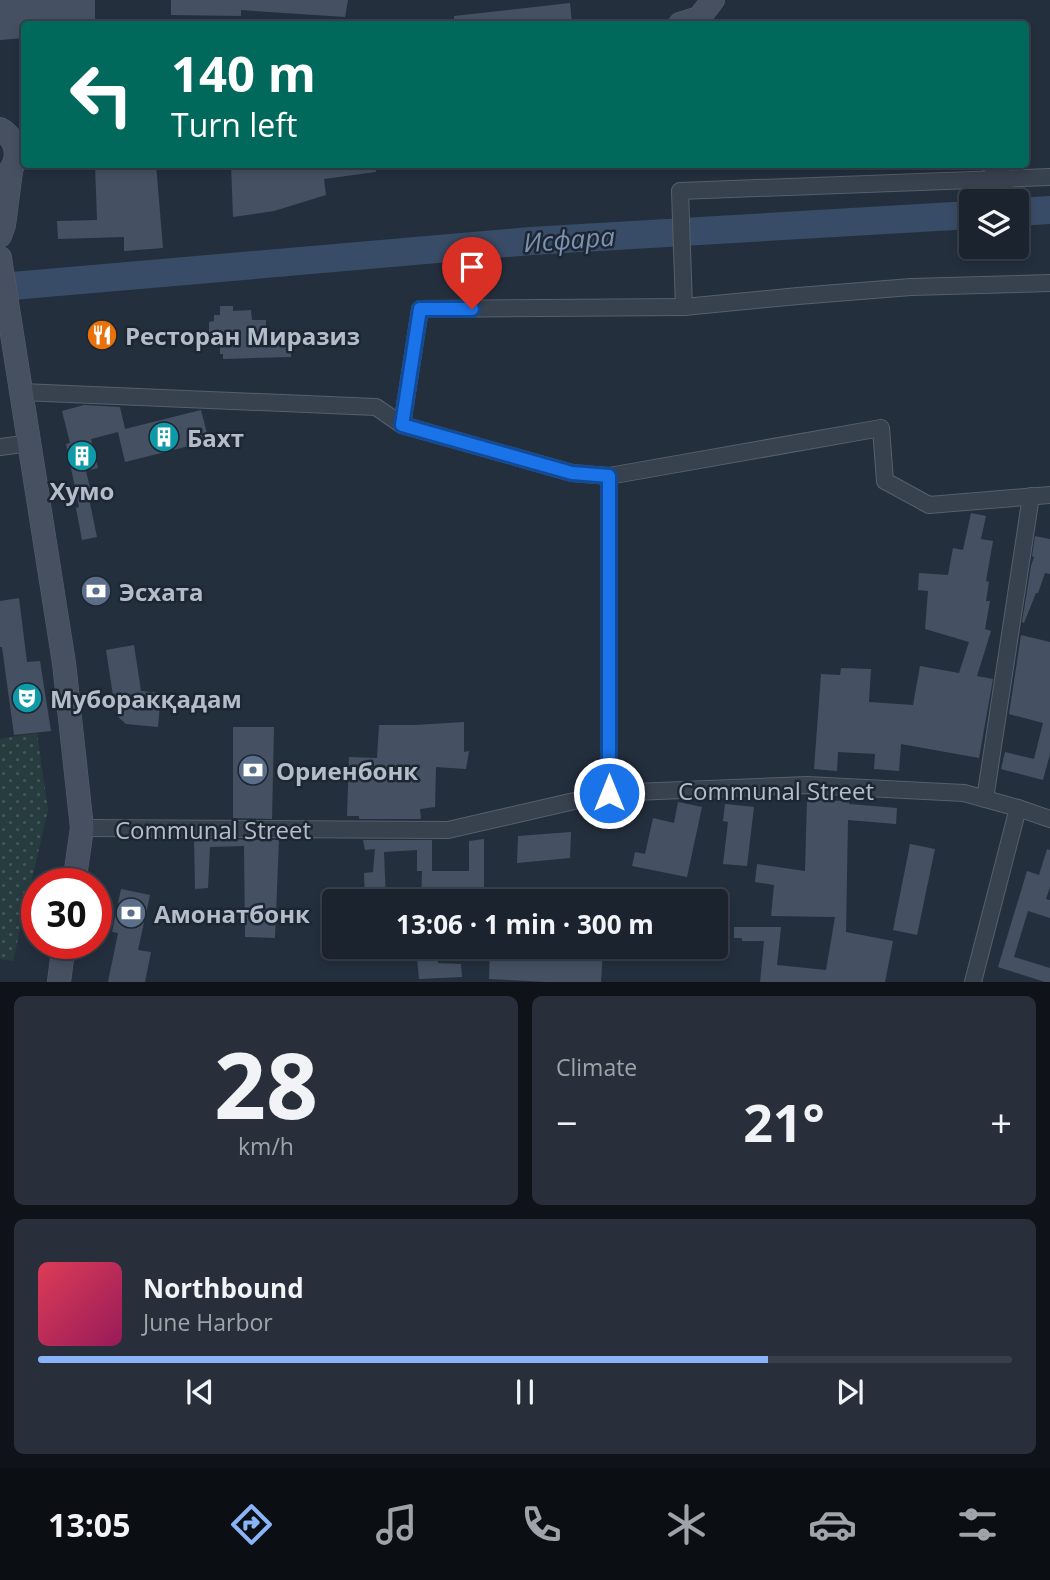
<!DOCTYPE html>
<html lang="en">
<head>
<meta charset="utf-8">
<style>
  body { margin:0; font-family:"Open Sans",sans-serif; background:#282f3a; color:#f1f3f6; height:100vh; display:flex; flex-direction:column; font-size:26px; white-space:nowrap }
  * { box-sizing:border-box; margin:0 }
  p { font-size:23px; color:#a0a4aa }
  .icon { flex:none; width:38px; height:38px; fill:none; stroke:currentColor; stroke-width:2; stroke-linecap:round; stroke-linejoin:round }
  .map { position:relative; height:982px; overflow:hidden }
  .drawer { display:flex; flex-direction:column; gap:14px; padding:14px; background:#0f1319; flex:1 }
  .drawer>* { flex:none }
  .hud { position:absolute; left:21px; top:21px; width:1008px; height:147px; border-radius:7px; box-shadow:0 4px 10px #0003,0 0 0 2px #39404a; background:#00695c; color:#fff; overflow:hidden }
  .fabs { position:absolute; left:959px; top:189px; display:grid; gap:14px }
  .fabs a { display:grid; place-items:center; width:70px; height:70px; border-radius:7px; background:#1b232e; box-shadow:0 4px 10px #0003,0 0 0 2px #39404a; font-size:35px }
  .speed { position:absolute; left:21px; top:868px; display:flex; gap:14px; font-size:35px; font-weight:700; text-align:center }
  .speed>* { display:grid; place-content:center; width:91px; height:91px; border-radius:50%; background:#1b232e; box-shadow:0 4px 10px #0003,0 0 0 2px #39404a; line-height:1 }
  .speed .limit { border:10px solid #d22; background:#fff; color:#111 }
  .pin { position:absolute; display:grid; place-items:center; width:60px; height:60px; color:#fff; margin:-72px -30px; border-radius:50% 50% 50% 0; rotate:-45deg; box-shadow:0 0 7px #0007 }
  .pin .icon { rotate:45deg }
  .me { position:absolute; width:77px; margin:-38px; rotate:0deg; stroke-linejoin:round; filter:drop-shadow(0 0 5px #0008) }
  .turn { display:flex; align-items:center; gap:24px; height:147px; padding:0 35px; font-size:32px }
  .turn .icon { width:91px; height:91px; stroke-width:2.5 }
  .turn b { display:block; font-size:49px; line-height:60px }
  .big { font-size:52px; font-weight:700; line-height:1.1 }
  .drawer .tile { flex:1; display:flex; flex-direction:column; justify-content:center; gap:10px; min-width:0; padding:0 24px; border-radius:10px; background:#282f3a }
  .drawer .dial { align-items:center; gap:0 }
  .dial b { font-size:91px; line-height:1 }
  .song { display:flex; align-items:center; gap:21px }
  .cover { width:84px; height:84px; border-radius:10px; background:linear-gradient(135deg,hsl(350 70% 55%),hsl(330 70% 35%)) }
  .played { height:7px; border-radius:4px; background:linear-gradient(90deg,#8ab4f8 75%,#39404a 75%) }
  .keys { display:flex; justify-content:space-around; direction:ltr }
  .heat { display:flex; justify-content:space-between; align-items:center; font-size:38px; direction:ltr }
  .drawer .tiles { flex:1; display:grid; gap:14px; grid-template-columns:1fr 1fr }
  .tile:last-child { grid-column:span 2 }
  .trip { position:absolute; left:322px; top:889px; width:406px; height:70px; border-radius:7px; background:#1b232e; box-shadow:0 4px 10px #0003,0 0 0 2px #39404a; font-weight:700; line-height:70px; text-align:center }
  .tab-bar { display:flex; height:112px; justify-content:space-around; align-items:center; background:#0b0e12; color:#a0a4aa }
  .tab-bar .icon { width:49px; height:49px }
  .tab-bar .on { color:#8ab4f8 }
  .tab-bar b { font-size:32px; color:#f1f3f6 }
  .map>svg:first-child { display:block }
  .park { fill:url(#park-dots) }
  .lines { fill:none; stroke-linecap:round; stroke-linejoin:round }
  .river { stroke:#394c67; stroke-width:28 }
  .building { fill:#455162 }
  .street-casing { stroke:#565f6c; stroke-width:18 }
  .secondary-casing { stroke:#565f6c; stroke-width:24 }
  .street { stroke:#38414e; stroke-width:16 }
  .secondary { stroke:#465061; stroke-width:23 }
  .route-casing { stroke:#114b97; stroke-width:18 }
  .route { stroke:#1a73e8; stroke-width:12 }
  .labels { text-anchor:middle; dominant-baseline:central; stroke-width:5; stroke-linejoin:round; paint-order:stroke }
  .poi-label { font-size:24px; font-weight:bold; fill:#b4bcc9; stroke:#1d2633; text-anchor:start }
  .street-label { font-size:24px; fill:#b4bcc9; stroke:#1d2633 }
  .water-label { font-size:26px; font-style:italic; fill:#7c92b1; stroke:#1d2633 }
</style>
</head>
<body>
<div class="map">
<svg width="1050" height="982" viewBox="0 0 1050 982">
  <defs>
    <pattern id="park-dots" width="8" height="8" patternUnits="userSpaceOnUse" patternTransform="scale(1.75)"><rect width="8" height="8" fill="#263c3f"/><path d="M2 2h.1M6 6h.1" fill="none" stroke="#435659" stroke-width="1.8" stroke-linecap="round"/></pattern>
  </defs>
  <rect width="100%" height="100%" fill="#242f3e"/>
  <!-- park -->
  <path class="park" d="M37,733l11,77 -35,151 -13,-2v-220z"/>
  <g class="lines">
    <!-- river -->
    <g class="river">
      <path d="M1017,212l33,-2"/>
      <path d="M0,287l531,-46 440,-26"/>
    </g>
  </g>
  <!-- building -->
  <g class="building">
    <path d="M0,0h95v24h-71v14l-24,2z"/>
    <path d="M171,0h177l-3,17 -104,-7v6l-70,-1z"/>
    <path d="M570,3l2,21h-118v-8z"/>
    <path d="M95,164h61l7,84 -39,3v-14l-66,2 -1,-18 40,-1z"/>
    <path d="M231,164h144l1,8 -52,7 2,16 -52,16 -41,6z"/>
    <path d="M220,306h13v5l18,-1 1,10h14v15l15,-1v5h10v18l-68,2v-5h-3v-7h-6v-2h-5v-23l5,-1v-6h6z"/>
    <path d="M84,405l36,2 5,22 76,-19 8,31 -84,21 -7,-30 -27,7 7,29 -12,3 4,17 -3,1 10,48 -15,3 -6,-32 3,-1 -13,-63 4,-1 -8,-32z"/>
    <path d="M971,513l15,3 -5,23 12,2 -7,40 3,1 -3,19h4l-5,28 6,2 -14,45 16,3 -14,79 -78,-14 -2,27 -25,-2 1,-15 -37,-2 -1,19 -23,-2 7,-95 19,1 1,-7 30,1 -2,33 44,3 7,-39 39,7 10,-31 -44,-13 3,-38 -10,-1 1,-17 29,2 5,-27 10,2z"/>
    <path d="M1035,536l15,3v35l-5,-1 -7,20h-2l-12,30 -2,-1 9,-56 3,-9 -2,-1z"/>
    <path d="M19,598l8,64 13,-1 11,70 -37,4 -12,-88h-2v-46z"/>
    <path d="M1021,635l29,7v112l-7,26 -42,-11 4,-17 29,7 9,-36 -34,-9z"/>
    <path d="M134,645l7,46 20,2 -3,34 -32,-3 -10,-9 -10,-65z"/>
    <path d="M464,722v30l5,-1 -3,18 -30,-2 -1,40 -15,2 1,10h-62v-3h-12l2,-59 28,1 2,-33h36z"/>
    <path d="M233,727h41l-2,92 -39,-1z"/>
    <path d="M807,800l42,1v3l48,4 -1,16 -48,-4 -2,112 47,9 -8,41h-125l4,-41h-22v-3h-8v-11h47l-4,38 49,5 9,-53 -64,-1 3,-31 -19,-3 2,-18 48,7z"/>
    <path d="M678,802l24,5 -15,70 -55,-11 3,-14 10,2 8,-36 21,5z"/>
    <path d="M725,804l29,3 -7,59 -24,-2 5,-42 -5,-1z"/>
    <path d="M571,832l-1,26 -53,5 1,-27z"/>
    <path d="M194,839l85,1 -4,98 -30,-1 -1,-91 -34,1 -2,41 -13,1z"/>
    <path d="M484,839v62h-63l1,-30h47v-30z"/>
    <path d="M363,840h69v31h-15v-21l-33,2 2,49h-21l-1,-28 9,-1 2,-23 -10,1z"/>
    <path d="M910,844l25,5 -18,86 -24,-5z"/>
    <path d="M1047,849l3,1v37l-4,12 4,1v18l-22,-7 -14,46 36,11v14h-5l-47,-15 29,-96 12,4z"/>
    <path d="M121,889l29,6 -12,55 13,2 -6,30h-37l10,-49 -6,-1z"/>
    <path d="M416,947h23l-1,16 23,1 1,13 -43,2z"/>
    <path d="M490,947l113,4 -2,31h-55l-57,-3z"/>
  </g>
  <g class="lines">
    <!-- street casing -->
    <g class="street-casing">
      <g id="street">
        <path d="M989,164l19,16"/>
        <path d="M1050,177l-370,14 4,116 114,-11 113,-9 139,-4"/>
        <path d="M22,392l354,15 26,18 170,48 37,3 272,-48 4,53 44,24 121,-10"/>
        <path d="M402,425l18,-116 264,-2"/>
        <path d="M0,447l30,-4"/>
        <path d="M609,793v-317"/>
        <path d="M985,799l46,-303"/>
        <path d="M82,828l366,2 161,-37 198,-8 157,8 54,15 32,11"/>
        <path d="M973,982l45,-174"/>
      </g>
    </g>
    <!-- secondary casing -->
    <g class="secondary-casing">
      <g id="secondary">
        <path d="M680,24l19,-6 14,-18"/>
        <path d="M0,129c21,12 21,38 0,50"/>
        <path d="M0,236l4,-11 7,-54"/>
        <path d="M0,258l64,405 18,165 -8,56"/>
        <path d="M59,982l5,-39"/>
      </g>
    </g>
    <!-- street -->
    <use href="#street" class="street"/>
    <!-- secondary -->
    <use href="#secondary" class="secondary"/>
  </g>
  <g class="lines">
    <!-- route casing -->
    <g class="route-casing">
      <path id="route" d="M472,309h-52l-18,116 170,48 37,3v317"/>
    </g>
    <!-- route -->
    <use href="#route" class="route"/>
  </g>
  <!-- icons -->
  <defs>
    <g id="restaurant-disc" transform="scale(1.575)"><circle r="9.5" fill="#e8710a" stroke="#1d2633"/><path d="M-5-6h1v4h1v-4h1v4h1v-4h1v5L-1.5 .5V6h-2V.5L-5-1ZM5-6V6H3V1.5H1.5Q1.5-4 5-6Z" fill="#fff"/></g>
    <g id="building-disc" transform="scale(1.575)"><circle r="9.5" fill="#0f9aa8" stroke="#1d2633"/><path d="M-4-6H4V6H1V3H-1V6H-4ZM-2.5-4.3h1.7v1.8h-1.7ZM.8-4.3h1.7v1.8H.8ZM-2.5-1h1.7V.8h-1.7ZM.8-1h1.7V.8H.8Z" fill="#fff"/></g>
    <g id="bank-disc" transform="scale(1.575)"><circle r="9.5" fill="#5c6f8a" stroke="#1d2633"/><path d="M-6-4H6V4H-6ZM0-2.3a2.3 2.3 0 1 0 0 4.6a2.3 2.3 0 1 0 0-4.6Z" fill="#fff"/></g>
    <g id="theatre-disc" transform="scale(1.575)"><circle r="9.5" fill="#0f9aa8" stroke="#1d2633"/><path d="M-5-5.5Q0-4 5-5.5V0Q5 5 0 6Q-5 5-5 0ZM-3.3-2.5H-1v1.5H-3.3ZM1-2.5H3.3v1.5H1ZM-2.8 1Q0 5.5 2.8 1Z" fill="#fff"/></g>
  </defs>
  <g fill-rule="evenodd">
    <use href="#restaurant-disc" x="102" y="335"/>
    <use href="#building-disc" x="164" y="437"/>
    <use href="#building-disc" x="82" y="456"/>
    <use href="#bank-disc" x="96" y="591"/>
    <use href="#theatre-disc" x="27" y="698"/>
    <use href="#bank-disc" x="253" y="770"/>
    <use href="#bank-disc" x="131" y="913"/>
  </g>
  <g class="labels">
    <!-- poi labels -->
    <g class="poi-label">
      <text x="125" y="335">Ресторан Миразиз</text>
      <text x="187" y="437">Бахт</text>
      <text x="82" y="490" text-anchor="middle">Хумо</text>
      <text x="119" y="591">Эсхата</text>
      <text x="50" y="698">Муборакқадам</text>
      <text x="276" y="770">Ориенбонк</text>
      <text x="154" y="913">Амонатбонк</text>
    </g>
    <!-- street labels -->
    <g class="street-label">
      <text x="776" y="790">Communal Street</text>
      <text x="213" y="829">Communal Street</text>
    </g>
    <!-- water labels -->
    <g class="water-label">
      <text transform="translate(569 239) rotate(-4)">Исфара</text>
    </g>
  </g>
</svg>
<div class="fabs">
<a><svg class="icon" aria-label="layers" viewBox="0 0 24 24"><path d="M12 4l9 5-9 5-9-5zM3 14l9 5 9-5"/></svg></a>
</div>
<div class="speed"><div class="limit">30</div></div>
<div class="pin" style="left:472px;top:309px;background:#d93025"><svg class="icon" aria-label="arrive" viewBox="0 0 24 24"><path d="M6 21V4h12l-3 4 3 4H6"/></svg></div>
<svg class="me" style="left:609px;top:793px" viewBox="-20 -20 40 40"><circle r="17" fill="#1a73e8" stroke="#fff" stroke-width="3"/><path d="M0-11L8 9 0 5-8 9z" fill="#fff"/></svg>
<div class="trip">13:06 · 1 min · 300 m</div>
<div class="hud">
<div class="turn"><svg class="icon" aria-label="left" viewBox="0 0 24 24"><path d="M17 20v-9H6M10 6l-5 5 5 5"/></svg><div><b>140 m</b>Turn left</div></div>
</div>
</div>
<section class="drawer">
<div class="tiles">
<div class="tile dial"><b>28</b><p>km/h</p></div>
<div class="tile"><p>Climate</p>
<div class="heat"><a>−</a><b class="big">21°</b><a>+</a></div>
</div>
<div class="tile">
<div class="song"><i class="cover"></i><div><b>Northbound</b><p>June Harbor</p></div></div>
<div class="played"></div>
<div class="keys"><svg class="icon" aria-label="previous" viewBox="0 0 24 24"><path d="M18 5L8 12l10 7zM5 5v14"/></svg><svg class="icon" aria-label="pause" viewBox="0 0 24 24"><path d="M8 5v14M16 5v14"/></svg><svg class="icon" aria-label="next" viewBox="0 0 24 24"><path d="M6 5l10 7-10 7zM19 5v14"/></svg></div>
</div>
</div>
</section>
<nav class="tab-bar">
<b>13:05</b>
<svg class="icon on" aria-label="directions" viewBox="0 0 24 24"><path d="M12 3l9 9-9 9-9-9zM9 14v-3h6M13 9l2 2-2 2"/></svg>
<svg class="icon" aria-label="music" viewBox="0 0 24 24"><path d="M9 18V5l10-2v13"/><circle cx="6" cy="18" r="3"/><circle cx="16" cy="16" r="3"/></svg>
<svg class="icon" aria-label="phone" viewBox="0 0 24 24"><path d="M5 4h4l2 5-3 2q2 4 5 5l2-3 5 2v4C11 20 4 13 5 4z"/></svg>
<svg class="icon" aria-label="climate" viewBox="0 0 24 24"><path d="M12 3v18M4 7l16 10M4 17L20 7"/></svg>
<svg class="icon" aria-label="car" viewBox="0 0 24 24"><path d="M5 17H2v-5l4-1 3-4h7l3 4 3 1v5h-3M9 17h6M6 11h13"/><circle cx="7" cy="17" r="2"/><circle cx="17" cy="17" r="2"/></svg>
<svg class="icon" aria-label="filters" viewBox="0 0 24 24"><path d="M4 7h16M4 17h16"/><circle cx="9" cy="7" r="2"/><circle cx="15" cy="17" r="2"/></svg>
</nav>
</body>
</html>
